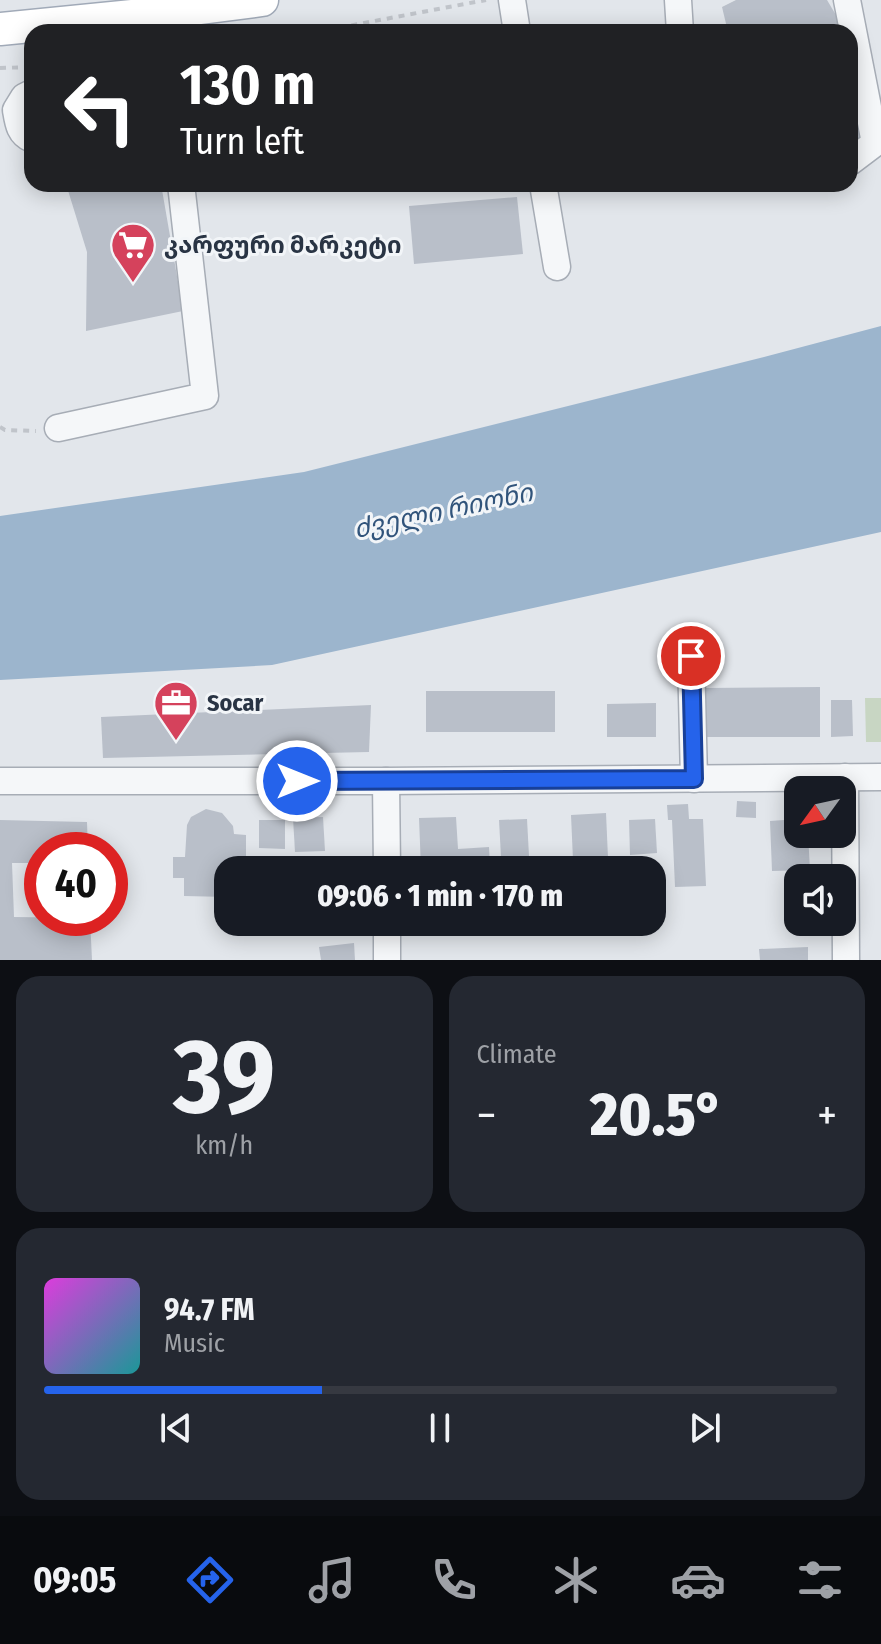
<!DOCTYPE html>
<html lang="en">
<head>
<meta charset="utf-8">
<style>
  body { margin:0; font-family:"Fira Sans Condensed","Noto Sans Georgian",sans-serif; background:#242831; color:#f1f3f6; height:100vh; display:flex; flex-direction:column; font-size:30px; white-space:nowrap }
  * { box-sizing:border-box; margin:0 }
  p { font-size:26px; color:#9ea1a6 }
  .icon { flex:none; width:44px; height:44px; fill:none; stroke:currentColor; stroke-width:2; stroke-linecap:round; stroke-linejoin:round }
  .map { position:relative; height:960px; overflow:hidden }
  .drawer { display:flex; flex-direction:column; gap:16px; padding:16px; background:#0d0f14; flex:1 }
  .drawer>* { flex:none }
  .guide { position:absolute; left:24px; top:24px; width:834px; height:168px; border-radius:24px; box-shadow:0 4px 20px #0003; background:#202124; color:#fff; overflow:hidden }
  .needle { width:52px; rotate:237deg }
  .tools { position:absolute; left:784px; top:776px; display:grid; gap:16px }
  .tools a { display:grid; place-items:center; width:72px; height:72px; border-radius:16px; background:#171b24; box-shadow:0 4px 20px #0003; font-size:40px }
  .speed { position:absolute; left:24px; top:832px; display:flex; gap:16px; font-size:40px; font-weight:700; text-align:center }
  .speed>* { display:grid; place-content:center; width:104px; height:104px; border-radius:50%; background:#171b24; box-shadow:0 4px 20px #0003; line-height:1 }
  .speed .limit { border:12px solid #d22; background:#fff; color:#111 }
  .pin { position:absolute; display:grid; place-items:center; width:68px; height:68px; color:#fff; margin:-34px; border:4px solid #fff; border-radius:50%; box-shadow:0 2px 8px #0007 }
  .me { position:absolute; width:88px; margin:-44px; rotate:90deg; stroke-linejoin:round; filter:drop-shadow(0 0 6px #0008) }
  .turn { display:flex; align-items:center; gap:28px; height:168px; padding:0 24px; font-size:36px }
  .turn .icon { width:104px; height:104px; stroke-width:2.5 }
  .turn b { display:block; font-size:56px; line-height:68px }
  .big { font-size:60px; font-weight:800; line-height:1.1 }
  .drawer .card { flex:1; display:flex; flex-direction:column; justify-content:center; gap:12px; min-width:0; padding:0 28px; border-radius:24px; background:#242831 }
  .drawer .dial { align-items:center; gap:0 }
  .dial b { font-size:104px; line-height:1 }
  .song { display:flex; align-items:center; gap:24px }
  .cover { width:96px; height:96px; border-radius:12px; background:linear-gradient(135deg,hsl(300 70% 55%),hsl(180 70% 35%)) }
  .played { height:8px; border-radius:4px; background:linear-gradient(90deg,#2563eb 35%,#363941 35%) }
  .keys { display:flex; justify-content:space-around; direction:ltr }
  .heat { display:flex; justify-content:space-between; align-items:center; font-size:44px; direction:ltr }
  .drawer .tiles { flex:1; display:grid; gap:16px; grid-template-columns:1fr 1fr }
  .card:last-child { grid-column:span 2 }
  .trip { position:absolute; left:214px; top:856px; width:452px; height:80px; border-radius:24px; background:#171b24; box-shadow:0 4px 20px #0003; font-weight:800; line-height:80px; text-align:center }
  .dock { display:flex; height:128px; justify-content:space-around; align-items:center; background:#090b0e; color:#9ea1a6 }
  .dock .icon { width:56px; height:56px }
  .dock .active { color:#2563eb }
  .dock b { font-size:36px; color:#f1f3f6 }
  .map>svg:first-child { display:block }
  .green { fill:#c8d6c3 }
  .water { fill:#9cb5cd }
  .building { fill:#b9bfc9 }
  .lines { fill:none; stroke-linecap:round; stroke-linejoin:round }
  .minor-casing { stroke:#a7adb6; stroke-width:29 }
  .major-casing { stroke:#a1aab8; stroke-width:35 }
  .path { stroke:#c0c4ca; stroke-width:4; stroke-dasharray:6 6; stroke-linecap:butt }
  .minor { stroke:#f5f7f9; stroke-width:26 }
  .major { stroke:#fff; stroke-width:32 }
  .route-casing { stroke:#184099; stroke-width:20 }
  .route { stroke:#2563eb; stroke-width:14 }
  .labels { text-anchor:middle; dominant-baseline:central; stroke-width:6; stroke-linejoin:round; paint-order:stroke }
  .poi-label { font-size:24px; font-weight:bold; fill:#293444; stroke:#f2f5f8; text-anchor:start }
  .water-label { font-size:26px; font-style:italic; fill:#31547b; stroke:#f2f5f8 }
</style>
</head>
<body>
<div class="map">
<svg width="881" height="960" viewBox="0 0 881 960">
  <rect width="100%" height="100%" fill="#e2e6eb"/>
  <!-- green -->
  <path class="green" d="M865,698h16v44h-15z"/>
  <!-- water -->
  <path class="water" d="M881,326v206l-609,133 -272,15v-164l304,-44 460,-115z"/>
  <!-- building -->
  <g class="building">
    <path d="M736,0h91l19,32h-118l-6,-25z"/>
    <path d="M850,99l21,28 -21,19z"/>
    <path d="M66,184h95l22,127 -97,20 1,-79z"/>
    <path d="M517,197l6,57 -109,10 -5,-58z"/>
    <path d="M820,687v50h-115v-49z"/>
    <rect x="426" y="691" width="129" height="41"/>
    <path d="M831,700h21l1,36 -22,1z"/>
    <path d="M656,703v34h-49v-33z"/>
    <path d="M371,705l-2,47 -266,6 -2,-41z"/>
    <path d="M737,801l19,1v16l-20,-1z"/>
    <path d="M688,804l1,15h14l3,67 -31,1 -3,-67h-4l-1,-15z"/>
    <path d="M206,809l16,4 11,13 1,8 12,1v35h-18v27l-44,-1v-18h-11v-21h12l2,-32 4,-8z"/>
    <path d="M606,813l2,45 -35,2 -2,-45z"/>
    <path d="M323,817l2,34 -30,1 -2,-34z"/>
    <path d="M456,817l2,32 31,-2 1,19 -69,3 -2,-51z"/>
    <path d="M527,819l2,37 -28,1 -2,-37z"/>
    <path d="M655,819l2,34 -27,2 -1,-35z"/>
    <path d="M798,819v15h10l2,36 -38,1 -2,-50z"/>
    <path d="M0,820l87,2 1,28h-46v13h-30l2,54 76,1 2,42h-92z"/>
    <path d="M259,820h26v29l-26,-1z"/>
    <path d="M607,863v7h-56v-5z"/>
    <path d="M423,922h57v3l-56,2z"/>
    <path d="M354,943l1,17h-34l-2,-13z"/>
    <path d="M808,947v13h-48l-1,-11z"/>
  </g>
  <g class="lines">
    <!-- minor casing -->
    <g class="minor-casing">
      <g id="minor">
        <path d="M512,0l5,32"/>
        <path d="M678,0l2,32"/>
        <path d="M847,0l28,143 -25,19"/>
        <path d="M32,93l-8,4 -8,13c2,12 3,24 16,29"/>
        <path d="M543,184l14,83"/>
        <path d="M58,428l147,-32 -24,-212"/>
        <path d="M691,656l3,123"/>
        <path d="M845,777l1,183"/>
        <path d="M0,781h386l495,-4"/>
        <path d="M386,781l1,89"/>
        <path d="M387,922v38"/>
      </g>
    </g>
    <!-- major casing -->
    <g class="major-casing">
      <path id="major" d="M0,29l162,-16 100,-13"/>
    </g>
    <!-- path -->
    <g class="path">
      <path d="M316,32l170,-32"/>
      <path d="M0,68l32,-1"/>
      <path d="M0,427l5,3 31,1"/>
    </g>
    <!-- minor -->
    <use href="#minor" class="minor"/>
    <!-- major -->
    <use href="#major" class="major"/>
  </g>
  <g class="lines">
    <!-- route casing -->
    <g class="route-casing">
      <path id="route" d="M297,781l397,-2 -3,-123"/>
    </g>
    <!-- route -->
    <use href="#route" class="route"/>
  </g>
  <!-- icons -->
  <defs>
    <g id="supermarket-pin" transform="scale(2.3)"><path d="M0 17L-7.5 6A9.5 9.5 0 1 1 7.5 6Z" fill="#d5425c" stroke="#f2f5f8"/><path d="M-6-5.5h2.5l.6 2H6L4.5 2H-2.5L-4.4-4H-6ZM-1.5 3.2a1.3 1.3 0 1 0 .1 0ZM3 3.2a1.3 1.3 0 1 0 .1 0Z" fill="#fff"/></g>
    <g id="office-pin" transform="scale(2.3)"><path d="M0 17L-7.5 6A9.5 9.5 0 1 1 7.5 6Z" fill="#d5425c" stroke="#f2f5f8"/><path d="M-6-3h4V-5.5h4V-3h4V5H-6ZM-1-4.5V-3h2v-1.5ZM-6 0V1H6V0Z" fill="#fff"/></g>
  </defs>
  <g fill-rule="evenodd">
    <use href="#supermarket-pin" x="133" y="245"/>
    <use href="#office-pin" x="176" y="703"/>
  </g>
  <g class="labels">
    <!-- poi labels -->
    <g class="poi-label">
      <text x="164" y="245">კარფური მარკეტი</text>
      <text x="207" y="703">Socar</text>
    </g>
    <!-- water labels -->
    <g class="water-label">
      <text transform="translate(443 511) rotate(-12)">ძველი რიონი</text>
    </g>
  </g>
</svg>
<div class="tools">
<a><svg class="needle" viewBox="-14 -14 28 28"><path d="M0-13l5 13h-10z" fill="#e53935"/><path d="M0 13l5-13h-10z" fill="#9ea1a6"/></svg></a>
<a><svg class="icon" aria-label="sound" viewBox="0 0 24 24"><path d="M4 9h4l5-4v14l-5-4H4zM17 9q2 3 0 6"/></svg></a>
</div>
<div class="speed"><div class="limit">40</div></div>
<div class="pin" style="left:691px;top:656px;background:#d93025"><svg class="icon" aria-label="arrive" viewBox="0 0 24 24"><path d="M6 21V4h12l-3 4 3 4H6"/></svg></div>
<svg class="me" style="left:297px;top:781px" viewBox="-20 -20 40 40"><circle r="17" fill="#2563eb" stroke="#fff" stroke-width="3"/><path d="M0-11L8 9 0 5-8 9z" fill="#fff"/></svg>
<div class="trip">09:06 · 1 min · 170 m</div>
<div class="guide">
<div class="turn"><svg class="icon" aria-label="left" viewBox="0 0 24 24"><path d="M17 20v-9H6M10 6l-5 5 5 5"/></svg><div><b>130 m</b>Turn left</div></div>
</div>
</div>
<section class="drawer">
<div class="tiles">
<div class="card dial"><b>39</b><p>km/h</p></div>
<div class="card"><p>Climate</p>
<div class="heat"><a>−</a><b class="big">20.5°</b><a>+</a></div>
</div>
<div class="card">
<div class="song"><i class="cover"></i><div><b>94.7 FM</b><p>Music</p></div></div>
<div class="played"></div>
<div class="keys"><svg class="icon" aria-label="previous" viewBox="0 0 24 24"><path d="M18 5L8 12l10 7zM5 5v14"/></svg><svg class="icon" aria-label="pause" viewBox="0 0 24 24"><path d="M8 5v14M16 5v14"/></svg><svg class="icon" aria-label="next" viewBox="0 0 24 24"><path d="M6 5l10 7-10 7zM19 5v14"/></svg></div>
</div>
</div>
</section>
<nav class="dock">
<b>09:05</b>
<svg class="icon active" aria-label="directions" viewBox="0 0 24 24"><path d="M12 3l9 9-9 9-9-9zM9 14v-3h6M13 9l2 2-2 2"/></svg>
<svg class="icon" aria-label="music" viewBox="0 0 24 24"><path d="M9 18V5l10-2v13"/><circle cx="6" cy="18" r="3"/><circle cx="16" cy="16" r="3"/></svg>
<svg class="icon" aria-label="phone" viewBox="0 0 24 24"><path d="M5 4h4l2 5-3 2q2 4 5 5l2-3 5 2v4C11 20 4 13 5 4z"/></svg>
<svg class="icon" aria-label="climate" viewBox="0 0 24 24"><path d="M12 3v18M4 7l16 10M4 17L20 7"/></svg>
<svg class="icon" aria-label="car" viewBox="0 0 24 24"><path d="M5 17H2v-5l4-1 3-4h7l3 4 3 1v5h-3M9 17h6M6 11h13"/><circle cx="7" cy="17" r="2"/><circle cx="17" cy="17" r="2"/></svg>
<svg class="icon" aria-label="filters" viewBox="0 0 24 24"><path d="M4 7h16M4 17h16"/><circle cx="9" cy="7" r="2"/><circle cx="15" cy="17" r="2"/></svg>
</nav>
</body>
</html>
